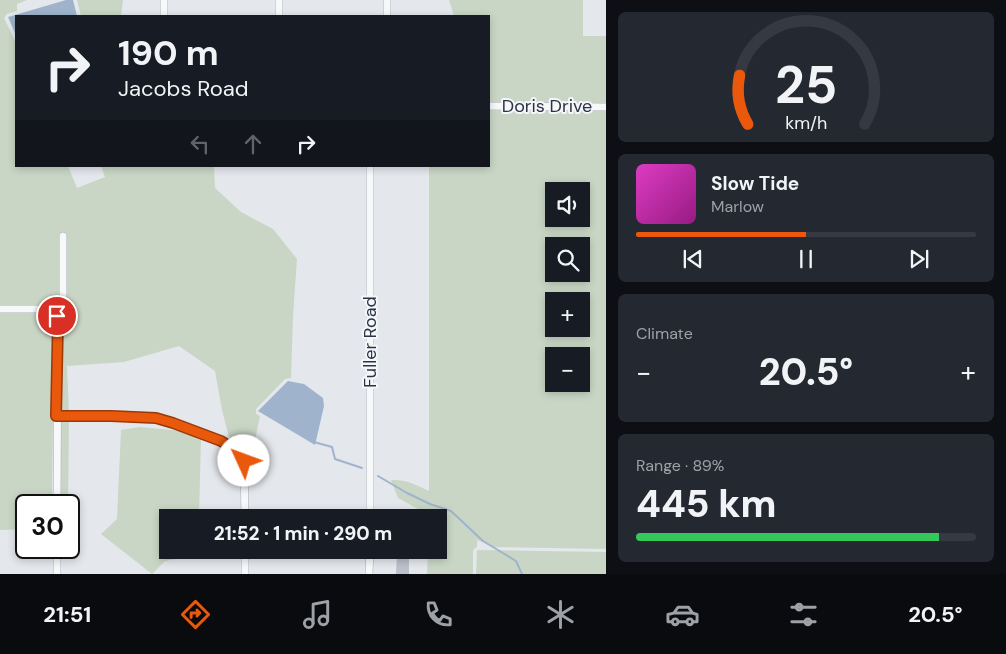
<!DOCTYPE html>
<html lang="en">
<head>
<meta charset="utf-8">
<style>
  body { margin:0; font-family:"DM Sans",sans-serif; background:#242831; color:#f1f3f6; height:100vh; display:flex; flex-direction:column; font-size:19px; white-space:nowrap }
  * { box-sizing:border-box; margin:0 }
  p { font-size:16px; color:#9ea1a6 }
  .icon { flex:none; width:28px; height:28px; fill:none; stroke:currentColor; stroke-width:2; stroke-linecap:round; stroke-linejoin:round }
  .map { position:relative; flex:1; overflow:hidden }
  .side { display:flex; flex-direction:column; gap:12px; padding:12px; background:#0d0f14; width:400px }
  .side>* { flex:none }
  .hud { position:absolute; left:15px; top:15px; width:475px; height:152px; border-radius:0px; box-shadow:0 2px 8px #0003; background:#171b24; color:#f1f3f6; overflow:hidden }
  .fabs { position:absolute; left:545px; top:182px; display:grid; gap:10px }
  .fabs a { display:grid; place-items:center; width:45px; height:45px; border-radius:0px; background:#171b24; box-shadow:0 2px 8px #0003; font-size:25px }
  .speed { position:absolute; left:15px; top:494px; display:flex; gap:10px; font-size:25px; font-weight:700; text-align:center }
  .speed>* { display:grid; place-content:center; width:65px; height:65px; border-radius:50%; background:#171b24; box-shadow:0 2px 8px #0003; line-height:1 }
  .speed .limit { border:2px solid #111; border-radius:8px; background:#fff; color:#111 }
  .pin { position:absolute; display:grid; place-items:center; width:42px; height:42px; color:#fff; margin:-21px; border:2px solid #fff; border-radius:50%; box-shadow:0 1px 5px #0007 }
  .me { position:absolute; width:55px; margin:-28px; rotate:313deg; stroke-linejoin:round; filter:drop-shadow(0 0 4px #0008) }
  .turn { display:flex; align-items:center; gap:18px; height:105px; padding:0 20px; font-size:22px }
  .turn .icon { width:65px; height:65px; stroke-width:2.5 }
  .turn b { display:block; font-size:35px; line-height:42px }
  .lanes { display:flex; align-items:center; height:48px; padding:0 20px; background:#0003; justify-content:center; gap:25px; direction:ltr }
  .lanes .off { opacity:.35 }
  .big { font-size:38px; font-weight:800; line-height:1.1 }
  .side .tile { flex:1; display:flex; flex-direction:column; justify-content:center; gap:8px; min-width:0; padding:0 18px; border-radius:8px; background:#242831 }
  .side .dial { align-items:center; gap:0 }
  .dial svg { height:130px; overflow:visible; fill:none; stroke:#363941; stroke-width:7; stroke-linecap:round; text-anchor:middle }
  .dial text { fill:#f1f3f6; stroke:none }
  .song { display:flex; align-items:center; gap:15px }
  .cover { width:60px; height:60px; border-radius:8px; background:linear-gradient(135deg,hsl(310 70% 55%),hsl(310 70% 35%)) }
  .played { height:5px; border-radius:2px; background:linear-gradient(90deg,#ea580c 50%,#363941 50%) }
  .keys { display:flex; justify-content:space-around; direction:ltr }
  .heat { display:flex; justify-content:space-between; align-items:center; font-size:28px; direction:ltr }
  .charge { height:8px; border-radius:4px; background:linear-gradient(90deg,#34c759 89%,#363941 0) }
  .trip { position:absolute; left:159px; top:509px; width:288px; height:50px; border-radius:0px; background:#171b24; box-shadow:0 2px 8px #0003; font-weight:800; line-height:50px; text-align:center }
  .tabs { display:flex; height:80px; justify-content:space-around; align-items:center; background:#090b0e; color:#9ea1a6 }
  .tabs .icon { width:35px; height:35px }
  .tabs .current { color:#ea580c }
  .tabs b { font-size:22px; color:#f1f3f6 }
  main { display:flex; flex:1; min-height:0 }
  .map>svg:first-child { display:block }
  .green { fill:#c9d6c5; fill-rule:evenodd }
  .water { fill:#9fb4cc }
  .lines { fill:none; stroke-linecap:round; stroke-linejoin:round }
  .stream { stroke:#9fb4cc; stroke-width:2 }
  .building { fill:#bbc0ca }
  .street-casing { stroke:#a9aeb7; stroke-width:8 }
  .street { stroke:#f7f8fa; stroke-width:7 }
  .route-casing { stroke:#983908; stroke-width:12 }
  .route { stroke:#ea580c; stroke-width:9 }
  .labels { text-anchor:middle; dominant-baseline:central; stroke-width:4; stroke-linejoin:round; paint-order:stroke }
  .street-label { font-size:18px; fill:#2b3445; stroke:#f4f6f9 }
</style>
</head>
<body>
<main>
<div class="map">
<svg width="606" height="574" viewBox="0 0 606 574">
  <rect width="100%" height="100%" fill="#e4e7ec"/>
  <!-- green -->
  <g class="green">
    <path d="M0,0h27l-10,4v7l-10,3 -3,4 12,25v123h52l9,22 28,-11 -4,-11h113l1,22 26,24 32,17 24,30 -4,57 -2,62 -6,1 -29,30v5l4,2 -5,24 -26,-3 -7,-27 -7,-39 -36,-25 -55,16 -57,4 2,47 -8,-3 1,-90 -1,-5 -3,-3 9,-11v-68h-8v66l-7,9 -11,-2h-41z"/>
    <path d="M77,0h46l-2,16h-40z"/>
    <path d="M449,0h134v36h23v68l-117,-1v-87h-35z"/>
    <path d="M489,110l117,1v438l-112,-2 -17,-7v7l-4,3v24h-46l1,-24h10v-32l-9,-1v-2l-31,-17 -7,-18c16,-1 25,5 38,11v-325h60zM554,191h27v28h-27zM554,246h27v28h-27zM554,301h27v28h-27zM554,356h27v28h-27z"/>
    <path d="M0,313h41l9,2 4,5 -2,185h-26v24l-26,1z"/>
    <path d="M60,420h9l-1,85h-7z"/>
    <path d="M140,427l42,4 19,7 -2,79 -31,1v32h30v5l-33,6 -13,13 -51,-40 16,-15 4,-89z"/>
    <path d="M477,550l129,2v22h-130z"/>
  </g>
  <!-- water -->
  <g class="water">
    <path d="M66,0h7l4,16h-61v19l-8,-18z"/>
    <path d="M288,381l16,3 19,14 1,8 -9,39 -57,-34z"/>
  </g>
  <g class="lines">
    <!-- stream -->
    <g class="stream">
      <path d="M314,442l18,5 3,12 27,9"/>
      <path d="M378,476l29,17 23,11 21,7 32,30 33,20 6,13"/>
    </g>
  </g>
  <!-- building -->
  <path class="building" d="M397,555h12v19h-13z"/>
  <g class="lines">
    <!-- street casing -->
    <g class="street-casing">
      <g id="street">
        <path d="M387,0v16"/>
        <path d="M164,16v-16"/>
        <path d="M279,16v-16"/>
        <path d="M489,106l117,1"/>
        <path d="M370,166v352"/>
        <path d="M0,309h41l12,3"/>
        <path d="M53,312l4,4 1,4 -1,185"/>
        <path d="M53,312l10,-11v-65"/>
        <path d="M56,416l84,1 16,1 17,5 48,18 16,10 7,10 1,57"/>
        <path d="M57,548v26"/>
        <path d="M245,574v-24"/>
        <path d="M369,574l1,-24"/>
      </g>
    </g>
    <!-- street -->
    <use href="#street" class="street"/>
  </g>
  <g class="lines">
    <!-- route casing -->
    <g class="route-casing">
      <path id="route" d="M57,316l1,4 -2,96h55l45,2 17,5 48,18 16,10 5,4 2,6"/>
    </g>
    <!-- route -->
    <use href="#route" class="route"/>
  </g>
  <g class="labels">
    <!-- street labels -->
    <g class="street-label">
      <text x="547" y="106">Doris Drive</text>
      <text transform="translate(370 342) rotate(-90)">Fuller Road</text>
    </g>
  </g>
</svg>
<div class="fabs">
<a><svg class="icon" aria-label="sound" viewBox="0 0 24 24"><path d="M4 9h4l5-4v14l-5-4H4zM17 9q2 3 0 6"/></svg></a>
<a><svg class="icon" aria-label="search" viewBox="0 0 24 24"><circle cx="10" cy="10" r="6"/><path d="M15 15l6 6"/></svg></a>
<a>+</a>
<a>−</a>
</div>
<div class="speed"><div class="limit">30</div></div>
<div class="pin" style="left:57px;top:316px;background:#d93025"><svg class="icon" aria-label="arrive" viewBox="0 0 24 24"><path d="M6 21V4h12l-3 4 3 4H6"/></svg></div>
<svg class="me" style="left:244px;top:461px" viewBox="-20 -20 40 40"><circle r="19" fill="#fff"/><path d="M0-13L10 11 0 6-10 11z" fill="#ea580c"/></svg>
<div class="trip">21:52 · 1 min · 290 m</div>
<div class="hud">
<div class="turn"><svg class="icon" aria-label="right" viewBox="0 0 24 24"><path d="M7 20v-9h11M14 6l5 5-5 5"/></svg><div><b>190 m</b>Jacobs Road</div></div>
<div class="lanes"><svg class="icon off" aria-label="left" viewBox="0 0 24 24"><path d="M17 20v-9H6M10 6l-5 5 5 5"/></svg><svg class="icon off" aria-label="ahead" viewBox="0 0 24 24"><path d="M12 20V5M6 11l6-6 6 6"/></svg><svg class="icon" aria-label="right" viewBox="0 0 24 24"><path d="M7 20v-9h11M14 6l5 5-5 5"/></svg></div>
</div>
</div>
<section class="side">
<div class="tile dial"><svg viewBox="0 0 100 80">
<path d="M14 69A42 42 0 1 1 86 69"/>
<path d="M14 69A42 42 0 0 1 9 39" stroke="#ea580c"/>
<text x="50" y="56" font-size="32" font-weight="700">25</text>
<text x="50" y="72" font-size="11">km/h</text>
</svg></div>
<div class="tile">
<div class="song"><i class="cover"></i><div><b>Slow Tide</b><p>Marlow</p></div></div>
<div class="played"></div>
<div class="keys"><svg class="icon" aria-label="previous" viewBox="0 0 24 24"><path d="M18 5L8 12l10 7zM5 5v14"/></svg><svg class="icon" aria-label="pause" viewBox="0 0 24 24"><path d="M8 5v14M16 5v14"/></svg><svg class="icon" aria-label="next" viewBox="0 0 24 24"><path d="M6 5l10 7-10 7zM19 5v14"/></svg></div>
</div>
<div class="tile"><p>Climate</p>
<div class="heat"><a>−</a><b class="big">20.5°</b><a>+</a></div>
</div>
<div class="tile"><p>Range · 89%</p><b class="big">445 km</b><div class="charge"></div></div>
</section>
</main>
<nav class="tabs">
<b>21:51</b>
<svg class="icon current" aria-label="directions" viewBox="0 0 24 24"><path d="M12 3l9 9-9 9-9-9zM9 14v-3h6M13 9l2 2-2 2"/></svg>
<svg class="icon" aria-label="music" viewBox="0 0 24 24"><path d="M9 18V5l10-2v13"/><circle cx="6" cy="18" r="3"/><circle cx="16" cy="16" r="3"/></svg>
<svg class="icon" aria-label="phone" viewBox="0 0 24 24"><path d="M5 4h4l2 5-3 2q2 4 5 5l2-3 5 2v4C11 20 4 13 5 4z"/></svg>
<svg class="icon" aria-label="climate" viewBox="0 0 24 24"><path d="M12 3v18M4 7l16 10M4 17L20 7"/></svg>
<svg class="icon" aria-label="car" viewBox="0 0 24 24"><path d="M5 17H2v-5l4-1 3-4h7l3 4 3 1v5h-3M9 17h6M6 11h13"/><circle cx="7" cy="17" r="2"/><circle cx="17" cy="17" r="2"/></svg>
<svg class="icon" aria-label="filters" viewBox="0 0 24 24"><path d="M4 7h16M4 17h16"/><circle cx="9" cy="7" r="2"/><circle cx="15" cy="17" r="2"/></svg>
<b>20.5°</b>
</nav>
</body>
</html>
